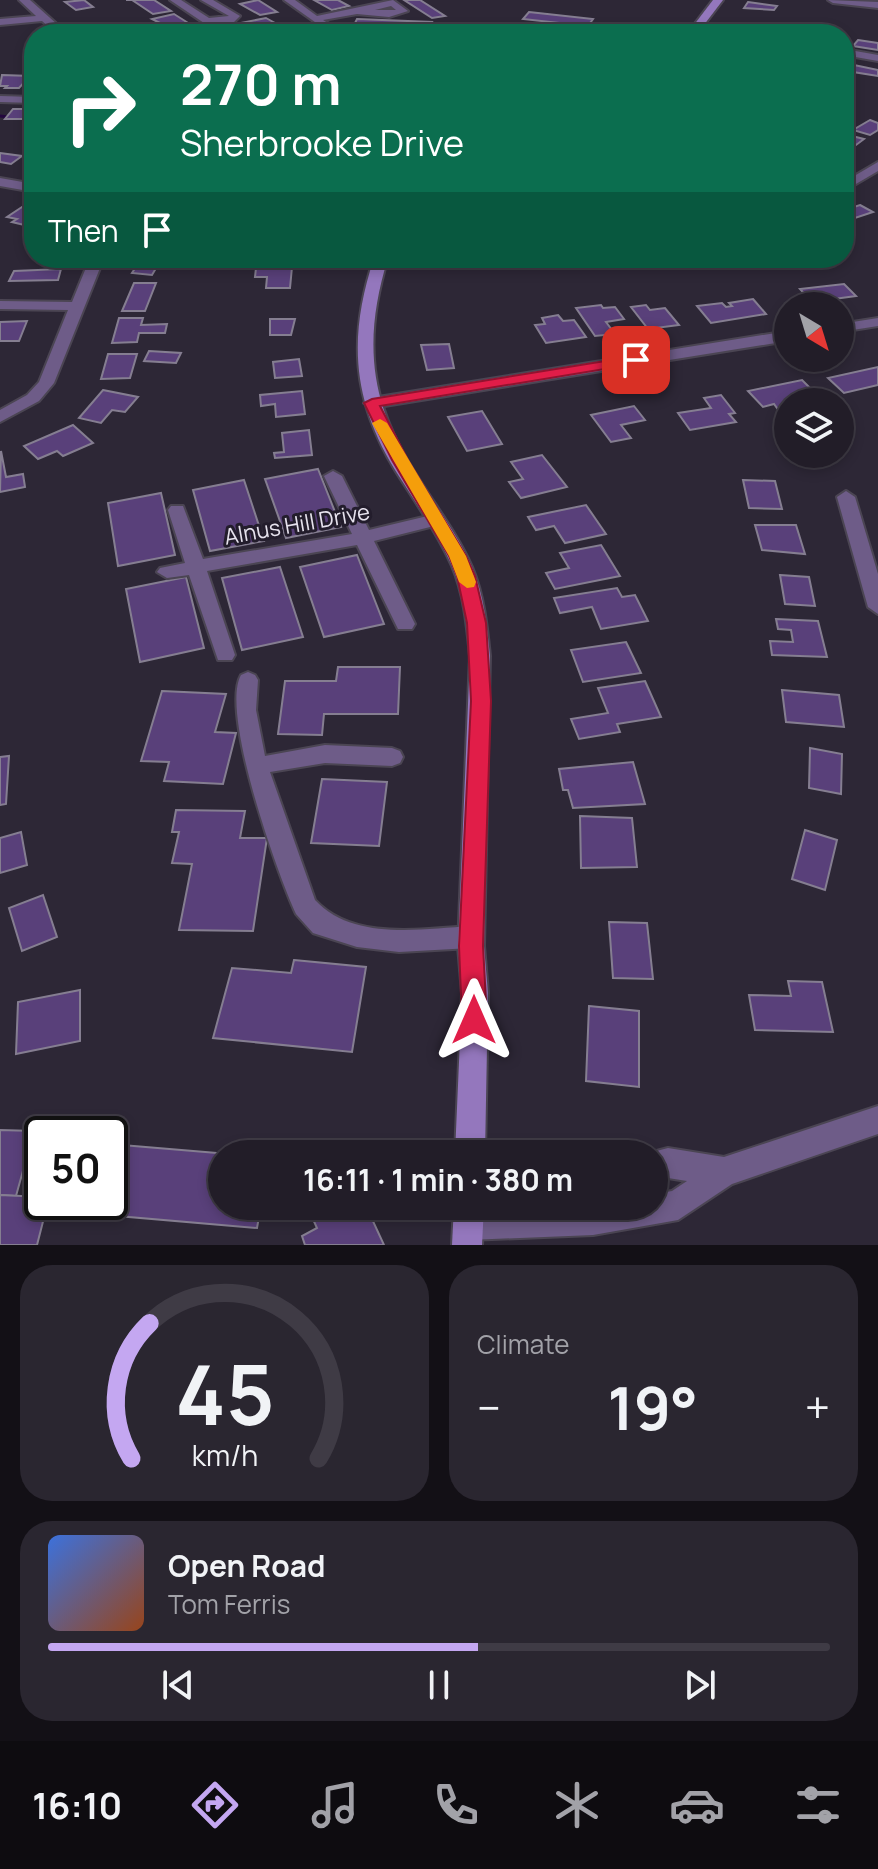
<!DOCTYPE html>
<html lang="en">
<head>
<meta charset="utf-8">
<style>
  body { margin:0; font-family:Manrope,sans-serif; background:#2a2630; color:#f1f3f6; height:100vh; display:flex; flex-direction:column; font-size:30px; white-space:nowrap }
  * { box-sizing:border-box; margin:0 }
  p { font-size:26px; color:#a2a2a8 }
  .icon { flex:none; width:44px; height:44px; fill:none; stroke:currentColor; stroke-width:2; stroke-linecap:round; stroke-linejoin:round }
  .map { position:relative; height:1245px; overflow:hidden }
  .sheet { display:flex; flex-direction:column; gap:20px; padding:20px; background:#131016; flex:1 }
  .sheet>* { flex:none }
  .banner { position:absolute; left:24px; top:24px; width:830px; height:244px; border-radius:32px; box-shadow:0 4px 12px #0003,0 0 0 2px #3f3b45; background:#0b6e4f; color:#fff; overflow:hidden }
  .needle { width:52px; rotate:142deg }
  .buttons { position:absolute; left:774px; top:292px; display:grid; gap:16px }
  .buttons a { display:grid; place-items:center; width:80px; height:80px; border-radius:50%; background:#221d28; box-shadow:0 4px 12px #0003,0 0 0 2px #3f3b45; font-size:40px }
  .speed { position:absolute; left:24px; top:1116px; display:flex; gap:16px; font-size:40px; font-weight:700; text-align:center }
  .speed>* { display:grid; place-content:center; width:104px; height:104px; border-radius:50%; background:#221d28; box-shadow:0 4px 12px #0003,0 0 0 2px #3f3b45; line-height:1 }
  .speed .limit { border:4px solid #111; border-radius:12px; background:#fff; color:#111 }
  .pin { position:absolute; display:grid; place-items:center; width:68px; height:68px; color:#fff; margin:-34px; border-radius:16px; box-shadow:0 4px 12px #0006 }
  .me { position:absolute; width:88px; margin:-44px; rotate:0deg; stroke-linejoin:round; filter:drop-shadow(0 0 6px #0008) }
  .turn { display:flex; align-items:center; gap:28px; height:168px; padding:0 24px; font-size:36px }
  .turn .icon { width:104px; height:104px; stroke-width:2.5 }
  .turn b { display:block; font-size:56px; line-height:68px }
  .then { display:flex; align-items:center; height:76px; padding:0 24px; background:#0003; gap:16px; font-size:30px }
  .big { font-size:60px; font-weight:700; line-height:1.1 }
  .sheet .widget { flex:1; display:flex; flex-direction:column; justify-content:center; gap:12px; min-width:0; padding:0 28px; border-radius:32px; background:#2a2630 }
  .sheet .dial { align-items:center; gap:0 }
  .dial svg { height:208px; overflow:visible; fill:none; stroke:#3f3b45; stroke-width:7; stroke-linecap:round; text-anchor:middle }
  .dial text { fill:#f1f3f6; stroke:none }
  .song { display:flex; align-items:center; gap:24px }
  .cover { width:96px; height:96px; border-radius:12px; background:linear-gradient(135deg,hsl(220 70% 55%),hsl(20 70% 35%)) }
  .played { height:8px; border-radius:4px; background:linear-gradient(90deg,#c4a7f1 55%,#3f3b45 55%) }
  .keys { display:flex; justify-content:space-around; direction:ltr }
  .heat { display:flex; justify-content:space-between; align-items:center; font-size:44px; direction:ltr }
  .sheet .tiles { flex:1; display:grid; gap:20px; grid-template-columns:1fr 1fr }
  .widget:last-child { grid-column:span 2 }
  .trip { position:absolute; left:208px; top:1140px; width:460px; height:80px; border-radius:40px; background:#221d28; box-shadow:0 4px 12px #0003,0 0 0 2px #3f3b45; font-weight:700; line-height:80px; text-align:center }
  .tabs { display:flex; height:128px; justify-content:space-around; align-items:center; background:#0e0c10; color:#a2a2a8 }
  .tabs .icon { width:56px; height:56px }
  .tabs .on { color:#c4a7f1 }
  .tabs b { font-size:36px; color:#f1f3f6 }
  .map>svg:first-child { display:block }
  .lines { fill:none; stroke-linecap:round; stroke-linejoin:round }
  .stream { stroke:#23073e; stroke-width:3 }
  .building { fill:#59407a; stroke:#857e91; stroke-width:2 }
  .minor-casing { stroke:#4b4553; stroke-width:4 }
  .secondary-casing { stroke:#4b4553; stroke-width:4 }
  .minor { fill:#6e5c88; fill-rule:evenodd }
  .secondary { fill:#9477bd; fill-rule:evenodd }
  .route { fill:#e11d48; stroke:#92132f; stroke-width:2 }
  .slow { fill:#f59e0b }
  .labels { text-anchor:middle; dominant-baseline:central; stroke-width:6; stroke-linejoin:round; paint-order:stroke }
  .street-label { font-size:22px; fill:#e6e2ed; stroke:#231d2c }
</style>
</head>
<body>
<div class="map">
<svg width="878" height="1245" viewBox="0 0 878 1245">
  <rect width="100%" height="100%" fill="#2d2736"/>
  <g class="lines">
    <!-- stream -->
    <path class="stream" d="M0,116l34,4"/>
  </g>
  <!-- building -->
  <g class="building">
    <path d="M84,0l9,7 -17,3 -11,-8z"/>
    <path d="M126,0h28l17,11 -18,3 -21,-14z"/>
    <path d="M258,0l19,12 -17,3 -20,-11z"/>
    <path d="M314,0h24l11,6 -17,4z"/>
    <path d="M404,0h16l25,16 -13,2z"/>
    <path d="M748,2l29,4 -3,4 -30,-2z"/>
    <path d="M529,12l64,7 -11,15h4h-71l6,-6 42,4 6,-8 -46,-5z"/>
    <path d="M174,14l22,14 -18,4 -26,-13z"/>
    <path d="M266,18l9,5 -54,11 -21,-3z"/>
    <path d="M357,19l75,3 -3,7 -75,-4z"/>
    <path d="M745,25l30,5 -3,4 -32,-3z"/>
    <path d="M858,40l20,3v7l-25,-4z"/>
    <path d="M854,65l24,5v6l-31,-5z"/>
    <path d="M2,75l28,1 -11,12h-14l2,-2h-7z"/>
    <path d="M13,109h21v10h-29z"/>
    <path d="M870,120l8,3v7l-8,5 -17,-5z"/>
    <path d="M844,134l20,5 -12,9 -8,-2z"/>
    <path d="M0,153l22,3 -11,8 -11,-2z"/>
    <path d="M860,205l13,7 -21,7 -8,-4v-5z"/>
    <path d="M22,207l12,2v9l-10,7 -12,-3 5,-3 -10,-2z"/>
    <path d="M142,258h20l-10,17 -20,-2z"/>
    <path d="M292,267l-2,21h-24l1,-11h-12l1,-9z"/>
    <path d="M61,269l-3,11 -49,1 5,-10z"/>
    <path d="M134,283h22l-11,28h-23z"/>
    <path d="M844,284l12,12 -44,6 -12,-13z"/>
    <path d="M753,299l13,15 -55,9 -14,-17 25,-3 4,4 6,-1 -3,-3z"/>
    <path d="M601,305l2,3 12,-1 9,12 -18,3 9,12 -20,2 -19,-28z"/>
    <path d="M646,305l4,5 15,-2 14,17 -31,4 -17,-22z"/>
    <path d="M558,315l5,6 11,-1 12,17 -40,6 -11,-18 10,-1 -3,-6z"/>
    <path d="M119,318h24l-2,7 26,-1 -2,9h-26l-2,9 -25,1z"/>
    <path d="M270,319h25l-4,16h-21z"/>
    <path d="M27,321l-8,20h-19v-19z"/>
    <path d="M449,344l5,24 -27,2 -6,-25z"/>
    <path d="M149,351l32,2 -5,10 -32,-2z"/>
    <path d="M108,354h29l-7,24 -29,1z"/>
    <path d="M299,359l3,17 -27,2 -2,-16z"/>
    <path d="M878,367v18l-34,8 -16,-15z"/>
    <path d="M802,380l15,15 -24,5 2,2h-7v7l-9,2 -5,-7 -11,3 -15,-16z"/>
    <path d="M103,390l35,7 -13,15 -13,-2 -11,13 -22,-5z"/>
    <path d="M302,391l3,23 -29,3 -1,-13 -14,2 -1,-11z"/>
    <path d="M721,395l14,18 -6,1 7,8 -46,8 -12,-17 33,-5 -7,-10z"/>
    <path d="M634,406l11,14 -24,5 10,13 -20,4 -20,-27z"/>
    <path d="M482,411l20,33 -35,7 -19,-34z"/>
    <path d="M73,425l20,18 -30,13 -6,-5 -19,8 -14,-13z"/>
    <path d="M309,430l3,25 -37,3 -1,-5 10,-1 -2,-19z"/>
    <path d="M1,451l5,26 17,-3 2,13 -25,5z"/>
    <path d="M542,455l25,32 -46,11 -12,-16 14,-3 -12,-17z"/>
    <path d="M318,469l23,58 -55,11 -21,-59z"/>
    <path d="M244,480l20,61 -54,10 -17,-61z"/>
    <path d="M743,480l32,1 7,28 -33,-1z"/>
    <path d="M161,493l14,62 -57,11 -10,-63z"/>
    <path d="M586,505l20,29 -41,9 -11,-17 -18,4 -8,-13z"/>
    <path d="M755,525h41l9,29 -43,-4z"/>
    <path d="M601,545l19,31 -65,13 -9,-16 23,-5 -9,-15z"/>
    <path d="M357,555l27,69 -60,13 -24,-70z"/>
    <path d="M280,567l23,70 -61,13 -20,-72z"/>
    <path d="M780,575l29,2 6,29 -30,-2z"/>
    <path d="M186,577l18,71 -64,14 -14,-73z"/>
    <path d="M617,588l5,9 13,-2 13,26 -47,8 -9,-22 -32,6 -6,-15z"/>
    <path d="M776,619l42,2 9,36 -55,-2 -2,-14 23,1 -2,-12 -13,-1z"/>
    <path d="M626,642l15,31 -58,9 -12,-32z"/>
    <path d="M338,667h62l-2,47h-74l-2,21 -44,-1 7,-53h51z"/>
    <path d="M645,681l16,36 -44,7 3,8 -41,7 -8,-20 37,-6 -10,-25z"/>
    <path d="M782,690l57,5 5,32 -58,-5z"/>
    <path d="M162,691l64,3 -11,38 21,1 -13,51 -59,-3 5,-19 -28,-1z"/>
    <path d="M810,748l32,6 -1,40 -32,-6z"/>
    <path d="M9,756l-3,48 -6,1v-48z"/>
    <path d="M633,762l12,42 -72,4 -5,-18h-5l-4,-21z"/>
    <path d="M322,779l65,3 -8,64 -68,-3z"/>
    <path d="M176,810l69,1 -5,27h27l-14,93 -74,-1 13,-66 -20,-1 7,-31h-7z"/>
    <path d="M580,816l52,2 5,49 -56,1z"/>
    <path d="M805,830l32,10 -12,50 -33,-11z"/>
    <path d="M21,832l6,33 -27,8v-35z"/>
    <path d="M43,895l14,42 -35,14 -13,-43z"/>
    <path d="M609,922l38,1 6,56 -40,-1z"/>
    <path d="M294,960l72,7 -14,85 -139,-14 19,-70 59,5z"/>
    <path d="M788,981l34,1 11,50 -78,-2 -6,-35 42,1z"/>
    <path d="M80,990v51l-64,13 2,-52z"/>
    <path d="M589,1006l50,5v76l-53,-6z"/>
    <path d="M0,1130l34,1 -18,65 -16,-1z"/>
    <path d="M110,1144l119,10h-7v52h39l-4,22 -174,-15 3,-11h24z"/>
    <path d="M0,1195l42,2v5h6l-11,43h-37z"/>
    <path d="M307,1206h59l18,39h-79l-3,-9 15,-8z"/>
  </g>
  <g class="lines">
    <!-- minor casing -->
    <g class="minor-casing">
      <g id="minor">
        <path d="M19,0h11l38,34h-11l-15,-13 -42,4v-6l36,-3z"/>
        <path d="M170,0h11l28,18 20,-2 -28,-16h12l27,16 -6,6 -30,1z"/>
        <path d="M284,0h11l22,16 76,-16 15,11 -19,6 -32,-3 -34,6 22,14 -16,-2zM391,6l5,4h-21z"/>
        <path d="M828,0l50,2v6l-45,-5z"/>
        <path d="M694,28l26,6 -29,-1z"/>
        <path d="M844,49l34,6v6l-34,-6z"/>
        <path d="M0,96l34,1v6l-34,-1z"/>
        <path d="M878,162v9l-34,20v-9z"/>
        <path d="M0,178l34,6v8l-34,-6z"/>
        <path d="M90,258h14l-50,125 -15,18 -39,21v-12l27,-15 12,-13 29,-72 -68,-1v-8l72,1z"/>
        <path d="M878,318v8l-38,6v-8z"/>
        <path d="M788,331v10l-416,67 -8,-5 8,-5z"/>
        <path d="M333,471l9,5 27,54 67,-16 9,6 -3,4 -68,17 41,83 -3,5h-14l-41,-84 -150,26 28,84 -3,5h-14l-29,-85 -22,3 -10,-6 3,-4 25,-5 -17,-53 3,-4h12l20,53 149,-25 -28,-58z"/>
        <path d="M846,491l9,6 23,77v40l-10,-7 -31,-110z"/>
        <path d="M248,672l7,3 3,5 -2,30 9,46 60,-11 67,3 8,3 3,6 -3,6 -8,3 -67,-3 -55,9 45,128c38,41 105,29 156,26l9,3 4,8 -4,8 -9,3 -72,4 -42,-5 -44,-14 -17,-19c-19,-41 -76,-202 -55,-239z"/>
        <path d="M878,1106v28l-146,50 -54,36 -85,15 -125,5 -11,-4 -4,-11 4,-11 11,-4 186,-4v-12l18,-3 15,-10 -19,-3 -14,2v-26h-9l23,-6 56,9z"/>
      </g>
    </g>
    <!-- secondary casing -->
    <g class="secondary-casing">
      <g id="secondary">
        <path d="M713,0h10l-26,34h-10z"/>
        <path d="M374,258h14c-25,81 -19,144 27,215 19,31 42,60 57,94 12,28 15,59 18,89l-6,290 4,47 -3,161h-30l7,-161 -4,-47 12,-290c-3,-30 -6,-62 -18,-90 -15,-34 -37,-64 -57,-96 -43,-71 -47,-133 -21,-212z"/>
        <path d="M454,1206h30l-2,39h-30z"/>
      </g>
    </g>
    <!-- minor -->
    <use href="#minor" class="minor"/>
    <!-- secondary -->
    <use href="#secondary" class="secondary"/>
  </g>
  <!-- route -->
  <path class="route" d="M636,356l5,1v6l-261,43 28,54 58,96 9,20 11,47 5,78 -8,245 4,74 -4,8 -9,3 -8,-3 -4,-8 -3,-74 12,-245 -4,-78 -10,-47 -8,-20 -57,-96 -28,-57 8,-4z"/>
  <!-- slow -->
  <path class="slow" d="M380,419l7,4 79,133 10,26 -2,5 -7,1 -8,-6 -10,-26 -77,-133z"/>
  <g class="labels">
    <!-- street labels -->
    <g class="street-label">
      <text transform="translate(297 524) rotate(-10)">Alnus Hill Drive</text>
    </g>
  </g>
</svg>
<div class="buttons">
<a><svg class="needle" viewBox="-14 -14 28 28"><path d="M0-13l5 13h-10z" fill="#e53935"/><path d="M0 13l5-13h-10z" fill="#a2a2a8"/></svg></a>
<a><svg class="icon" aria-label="layers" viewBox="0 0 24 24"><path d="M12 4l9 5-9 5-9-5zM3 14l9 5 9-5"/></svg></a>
</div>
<div class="speed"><div class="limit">50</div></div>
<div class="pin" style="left:636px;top:360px;background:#d93025"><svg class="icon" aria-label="arrive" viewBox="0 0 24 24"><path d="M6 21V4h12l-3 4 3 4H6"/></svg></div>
<svg class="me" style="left:474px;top:1020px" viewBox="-20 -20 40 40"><path d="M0-17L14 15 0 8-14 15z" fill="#e11d48" stroke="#fff" stroke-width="4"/></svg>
<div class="trip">16:11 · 1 min · 380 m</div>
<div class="banner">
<div class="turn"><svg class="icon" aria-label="right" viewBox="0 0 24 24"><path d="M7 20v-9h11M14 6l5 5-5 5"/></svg><div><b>270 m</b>Sherbrooke Drive</div></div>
<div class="then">Then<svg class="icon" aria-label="arrive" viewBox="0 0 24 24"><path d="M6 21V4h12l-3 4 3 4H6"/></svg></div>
</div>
</div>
<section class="sheet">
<div class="tiles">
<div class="widget dial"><svg viewBox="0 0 100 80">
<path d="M14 69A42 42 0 1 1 86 69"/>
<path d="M14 69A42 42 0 0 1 21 17" stroke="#c4a7f1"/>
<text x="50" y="56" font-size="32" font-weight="700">45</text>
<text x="50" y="72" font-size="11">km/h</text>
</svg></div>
<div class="widget"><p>Climate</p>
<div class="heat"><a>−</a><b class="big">19°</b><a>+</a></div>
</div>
<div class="widget">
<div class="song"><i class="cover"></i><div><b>Open Road</b><p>Tom Ferris</p></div></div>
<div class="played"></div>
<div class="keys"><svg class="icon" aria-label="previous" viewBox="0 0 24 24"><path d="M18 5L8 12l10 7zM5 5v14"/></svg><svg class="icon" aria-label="pause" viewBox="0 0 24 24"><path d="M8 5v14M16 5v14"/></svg><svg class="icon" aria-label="next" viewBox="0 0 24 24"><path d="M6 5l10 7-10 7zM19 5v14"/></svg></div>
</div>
</div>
</section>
<nav class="tabs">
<b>16:10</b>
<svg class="icon on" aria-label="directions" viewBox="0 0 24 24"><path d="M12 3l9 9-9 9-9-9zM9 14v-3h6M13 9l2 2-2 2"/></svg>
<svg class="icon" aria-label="music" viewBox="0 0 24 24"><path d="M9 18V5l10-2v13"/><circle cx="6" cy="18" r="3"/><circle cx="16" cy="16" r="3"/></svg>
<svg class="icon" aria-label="phone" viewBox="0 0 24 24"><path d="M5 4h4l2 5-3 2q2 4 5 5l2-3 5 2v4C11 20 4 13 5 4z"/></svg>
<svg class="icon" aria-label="climate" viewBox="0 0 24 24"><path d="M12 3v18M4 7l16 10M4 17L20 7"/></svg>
<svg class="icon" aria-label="car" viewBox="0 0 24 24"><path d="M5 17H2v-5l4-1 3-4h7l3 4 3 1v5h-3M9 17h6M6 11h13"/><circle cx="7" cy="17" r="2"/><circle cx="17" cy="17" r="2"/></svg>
<svg class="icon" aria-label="filters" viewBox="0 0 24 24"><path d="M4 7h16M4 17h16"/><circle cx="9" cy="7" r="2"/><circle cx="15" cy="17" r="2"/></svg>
</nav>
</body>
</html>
